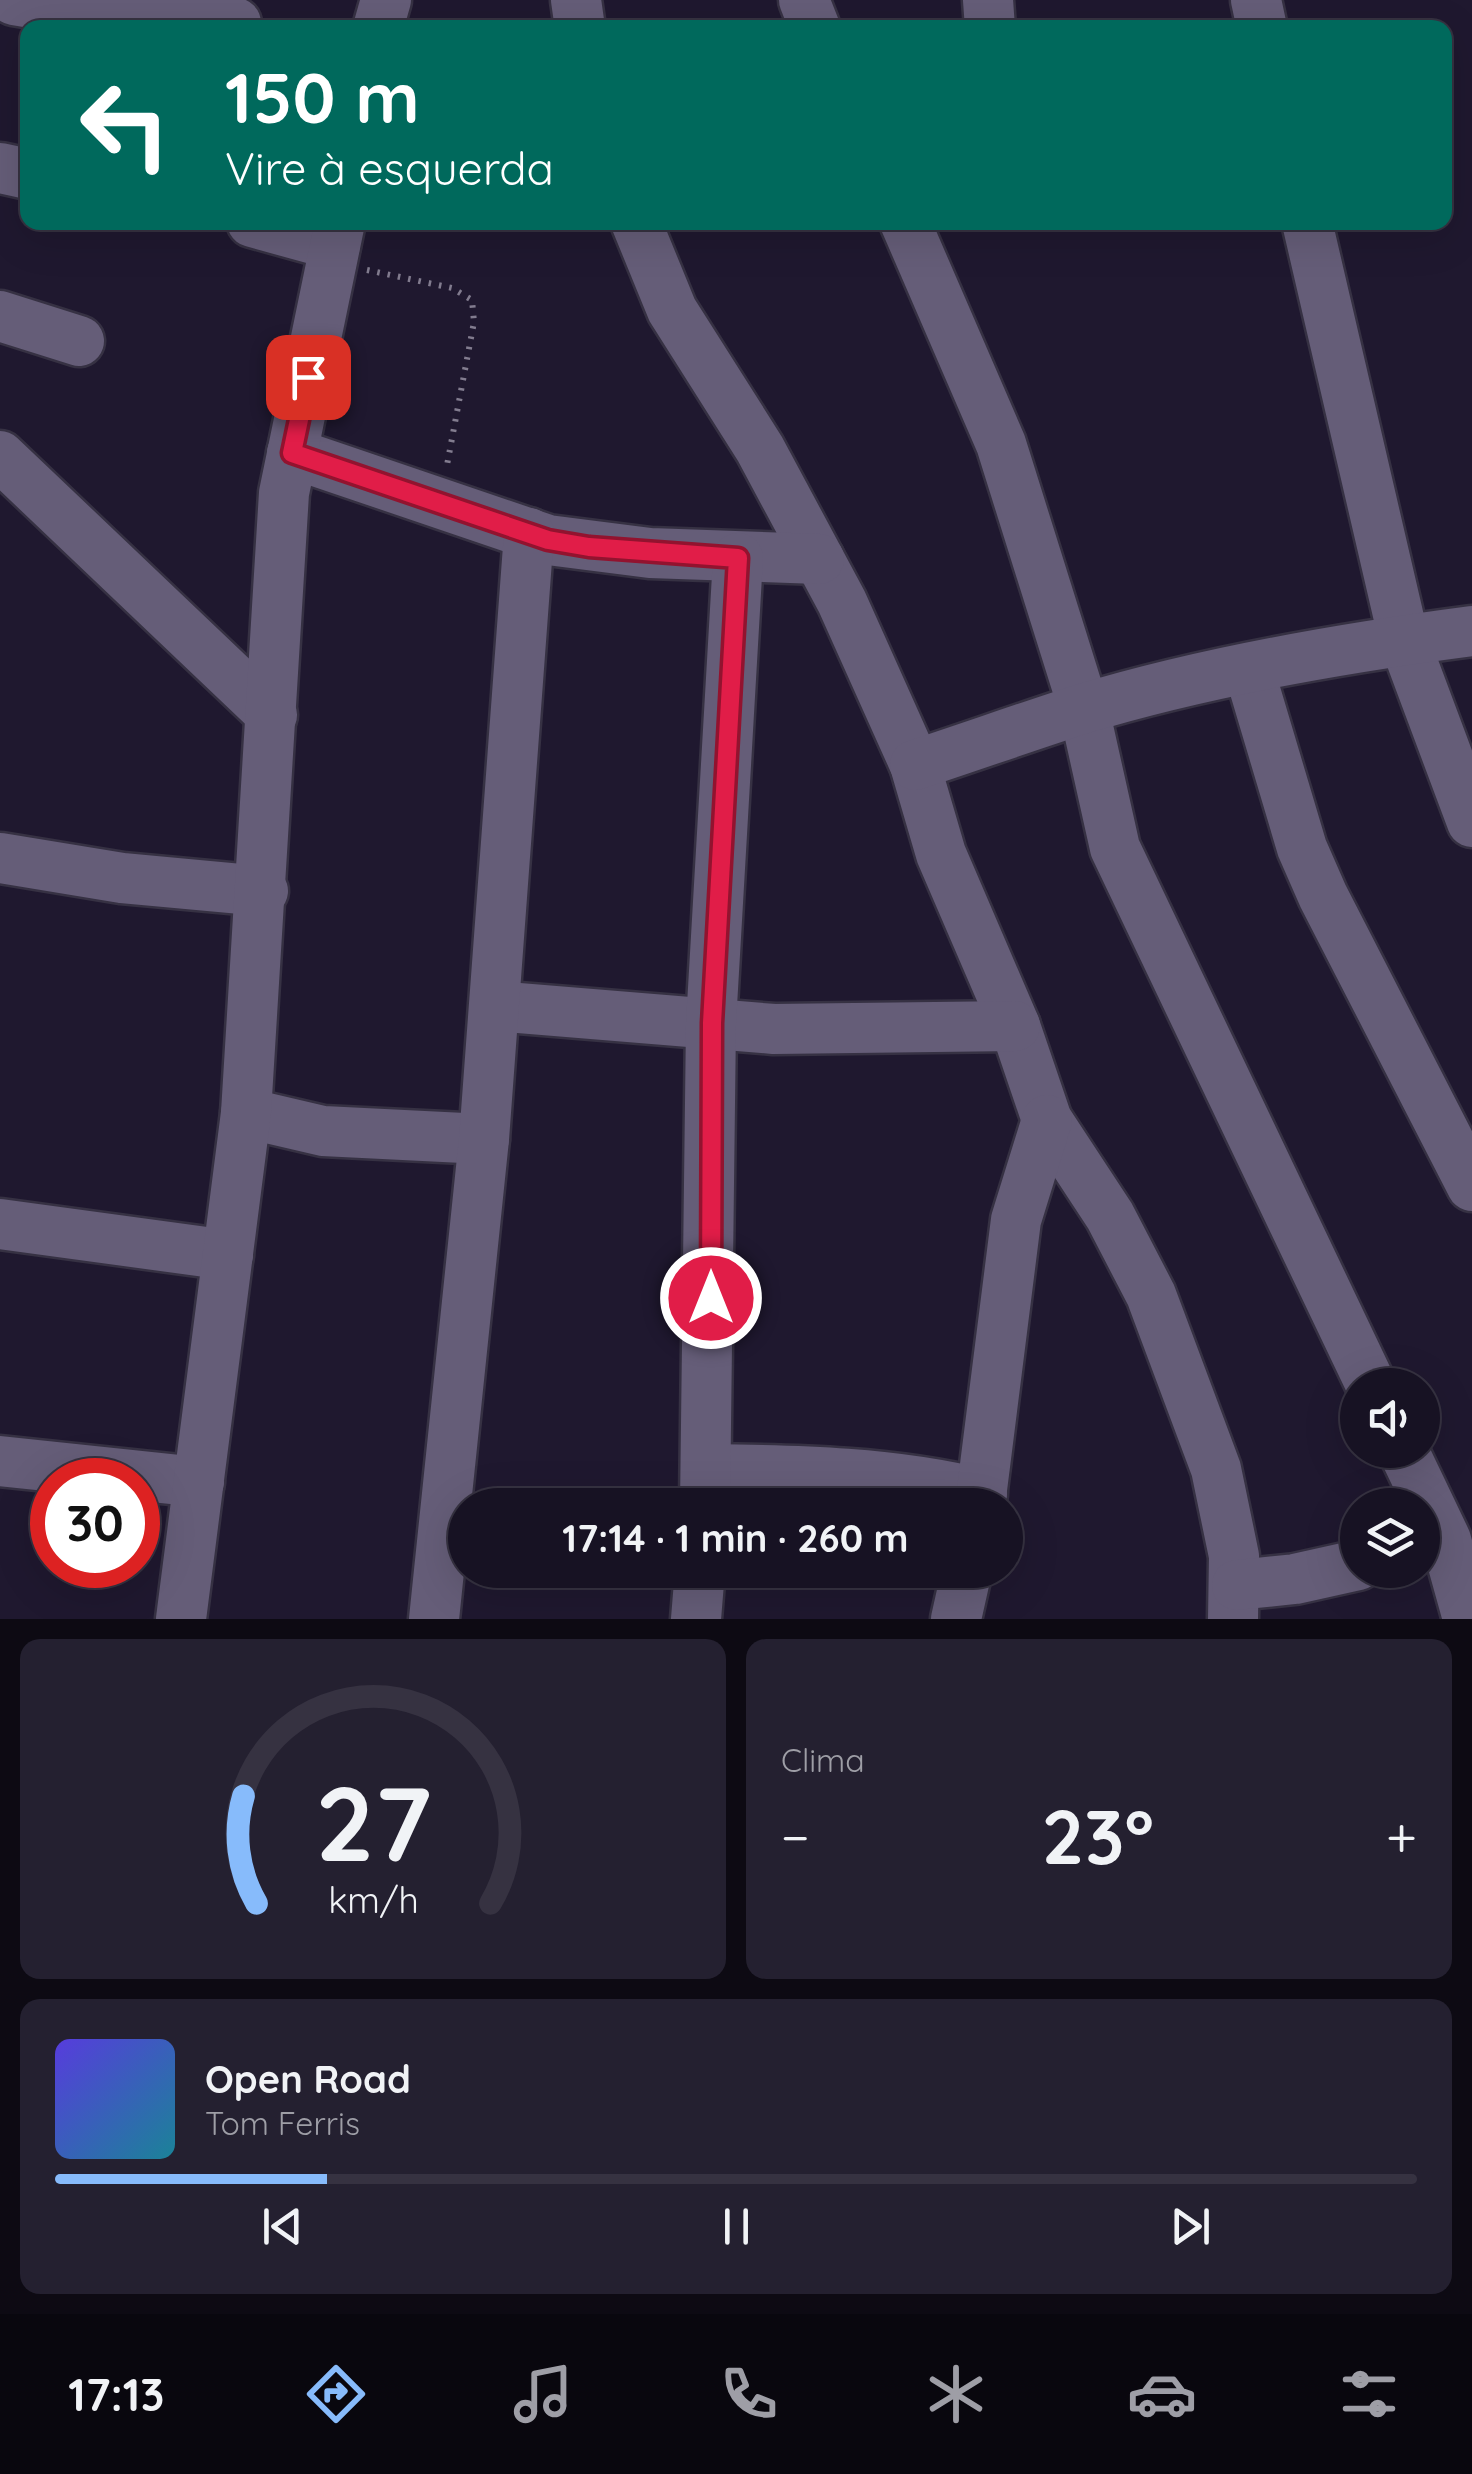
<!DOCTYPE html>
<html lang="pt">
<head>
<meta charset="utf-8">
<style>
  body { margin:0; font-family:Quicksand,sans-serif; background:#242030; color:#f1f3f6; height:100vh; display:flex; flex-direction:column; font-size:38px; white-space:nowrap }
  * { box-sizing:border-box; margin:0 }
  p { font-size:32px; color:#9e9ea6 }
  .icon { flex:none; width:55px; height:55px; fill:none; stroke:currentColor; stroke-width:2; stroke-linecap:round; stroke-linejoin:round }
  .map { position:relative; height:1619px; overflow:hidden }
  .side { display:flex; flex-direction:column; gap:20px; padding:20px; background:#0d0a13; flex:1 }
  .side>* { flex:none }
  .banner { position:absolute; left:20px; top:20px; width:1432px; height:210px; border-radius:20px; box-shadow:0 10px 40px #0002,0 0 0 2px #363241; background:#00695c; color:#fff; overflow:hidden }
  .buttons { position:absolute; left:1340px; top:1368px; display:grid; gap:20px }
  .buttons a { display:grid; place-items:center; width:100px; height:100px; border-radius:50%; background:#171223; box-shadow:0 10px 40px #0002,0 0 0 2px #363241; font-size:50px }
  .speed { position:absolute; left:30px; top:1458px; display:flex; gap:20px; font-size:50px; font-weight:700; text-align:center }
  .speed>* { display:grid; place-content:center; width:130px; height:130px; border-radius:50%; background:#171223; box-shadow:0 10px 40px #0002,0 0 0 2px #363241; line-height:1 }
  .speed .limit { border:15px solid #d22; background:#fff; color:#111 }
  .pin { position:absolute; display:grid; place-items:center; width:85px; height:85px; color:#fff; margin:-42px; border-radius:20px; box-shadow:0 5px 15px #0006 }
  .me { position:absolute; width:110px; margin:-55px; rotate:0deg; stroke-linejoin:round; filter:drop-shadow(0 0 8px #0008) }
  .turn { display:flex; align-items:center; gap:35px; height:210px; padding:0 40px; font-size:45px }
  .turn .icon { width:130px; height:130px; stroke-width:2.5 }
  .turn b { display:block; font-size:70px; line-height:85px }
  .big { font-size:75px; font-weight:700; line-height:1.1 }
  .side .widget { flex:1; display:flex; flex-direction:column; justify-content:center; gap:15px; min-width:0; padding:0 35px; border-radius:20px; background:#242030 }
  .side .dial { align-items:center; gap:0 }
  .dial svg { height:260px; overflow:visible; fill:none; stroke:#363241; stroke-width:7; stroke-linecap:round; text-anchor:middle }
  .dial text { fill:#f1f3f6; stroke:none }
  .song { display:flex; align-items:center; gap:30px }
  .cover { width:120px; height:120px; border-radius:15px; background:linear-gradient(135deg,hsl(250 70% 55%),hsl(190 70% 35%)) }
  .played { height:10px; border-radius:5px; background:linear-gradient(90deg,#87bbfb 20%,#363241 20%) }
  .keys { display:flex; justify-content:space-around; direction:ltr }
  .heat { display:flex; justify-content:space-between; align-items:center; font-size:55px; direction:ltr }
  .side .tiles { flex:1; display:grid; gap:20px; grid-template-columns:1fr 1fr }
  .widget:last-child { grid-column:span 2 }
  .trip { position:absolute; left:448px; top:1488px; width:575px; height:100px; border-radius:50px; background:#171223; box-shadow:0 10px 40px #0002,0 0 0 2px #363241; font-weight:700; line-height:100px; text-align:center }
  .tab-bar { display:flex; height:160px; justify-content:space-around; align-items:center; background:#09070e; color:#9e9ea6 }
  .tab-bar .icon { width:70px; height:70px }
  .tab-bar .on { color:#87bbfb }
  .tab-bar b { font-size:45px; color:#f1f3f6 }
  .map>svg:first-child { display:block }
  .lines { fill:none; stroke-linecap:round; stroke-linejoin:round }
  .minor-casing { stroke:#363143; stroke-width:55 }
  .path { stroke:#827c8f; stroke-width:6; stroke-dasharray:2.5 8; stroke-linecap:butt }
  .minor { stroke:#655d78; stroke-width:50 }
  .route-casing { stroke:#92132f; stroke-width:25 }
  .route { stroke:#e11d48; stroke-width:18 }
</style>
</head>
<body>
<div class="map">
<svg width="1472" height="1619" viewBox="0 0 1472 1619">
  <rect width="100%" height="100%" fill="#1f182f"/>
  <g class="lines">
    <!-- minor casing -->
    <g class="minor-casing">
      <g id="minor">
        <path d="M14,0l132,22 90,1"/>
        <path d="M576,0l4,28"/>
        <path d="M804,0l11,28"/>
        <path d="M988,0l2,28"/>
        <path d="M1256,0l6,28"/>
        <path d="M378,28l8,-28"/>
        <path d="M0,168l28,6"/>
        <path d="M252,222l83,23"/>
        <path d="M636,222l36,88 88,139 82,153 73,163 26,89 74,172 32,94 63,96 41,79 65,174 18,87 -1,63"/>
        <path d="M905,222l96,222 83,265 31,139 256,537"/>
        <path d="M1307,222l97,418 68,182"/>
        <path d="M0,316l79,25"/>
        <path d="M292,453l256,87 102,13 169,6"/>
        <path d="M0,456l272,259"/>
        <path d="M1249,670l53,178 21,48 149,290"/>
        <path d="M915,765c55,-18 111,-38 167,-56 125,-38 260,-61 390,-78"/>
        <path d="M0,858l122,20 141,13"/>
        <path d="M495,1006l279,23 241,-3"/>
        <path d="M246,1113l77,18 161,8"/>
        <path d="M0,1224l228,31"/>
        <path d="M1403,1450l43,90 22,79"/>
        <path d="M0,1461l199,21"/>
        <path d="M708,1469c91,1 187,3 274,25"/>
        <path d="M705,1505l6,-482 27,-465"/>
        <path d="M980,1505l36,-285 31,-100"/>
        <path d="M1237,1585l58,-6 63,-14"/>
        <path d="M181,1619l65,-506 38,-620 56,-271"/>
        <path d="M434,1619l50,-480 45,-606"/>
        <path d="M696,1619l4,-49"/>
        <path d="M956,1619l11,-49"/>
      </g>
    </g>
    <!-- path -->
    <path class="path" d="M367,270l85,18 20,12 2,22 -27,143"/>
    <!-- minor -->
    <use href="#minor" class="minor"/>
  </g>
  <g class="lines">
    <!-- route casing -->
    <g class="route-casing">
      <path id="route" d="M308,377l-16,76 256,87 41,7 149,11 -26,465 -1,275"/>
    </g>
    <!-- route -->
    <use href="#route" class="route"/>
  </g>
</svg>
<div class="buttons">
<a><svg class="icon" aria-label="sound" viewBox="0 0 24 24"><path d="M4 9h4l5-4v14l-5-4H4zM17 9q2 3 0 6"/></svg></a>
<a><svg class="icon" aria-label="layers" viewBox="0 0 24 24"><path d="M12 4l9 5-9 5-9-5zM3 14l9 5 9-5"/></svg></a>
</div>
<div class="speed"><div class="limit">30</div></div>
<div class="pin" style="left:308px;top:377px;background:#d93025"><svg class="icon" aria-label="arrive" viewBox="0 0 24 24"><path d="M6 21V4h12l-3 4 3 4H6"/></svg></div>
<svg class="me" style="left:711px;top:1298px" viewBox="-20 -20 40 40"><circle r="17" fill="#e11d48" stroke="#fff" stroke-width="3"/><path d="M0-11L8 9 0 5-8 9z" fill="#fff"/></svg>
<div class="trip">17:14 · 1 min · 260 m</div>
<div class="banner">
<div class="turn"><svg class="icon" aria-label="left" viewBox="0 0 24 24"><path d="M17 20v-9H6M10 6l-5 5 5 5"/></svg><div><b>150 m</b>Vire à esquerda</div></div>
</div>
</div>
<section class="side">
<div class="tiles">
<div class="widget dial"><svg viewBox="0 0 100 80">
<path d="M14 69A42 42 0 1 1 86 69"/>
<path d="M14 69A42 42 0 0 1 10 36" stroke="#87bbfb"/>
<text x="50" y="56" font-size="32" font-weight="700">27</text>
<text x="50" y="72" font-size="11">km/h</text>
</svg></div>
<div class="widget"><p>Clima</p>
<div class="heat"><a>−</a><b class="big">23°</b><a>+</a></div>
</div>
<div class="widget">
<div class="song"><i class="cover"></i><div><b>Open Road</b><p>Tom Ferris</p></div></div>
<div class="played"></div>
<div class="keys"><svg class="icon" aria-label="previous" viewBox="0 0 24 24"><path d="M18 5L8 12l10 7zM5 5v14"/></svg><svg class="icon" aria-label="pause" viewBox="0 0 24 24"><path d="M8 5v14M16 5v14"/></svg><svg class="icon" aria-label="next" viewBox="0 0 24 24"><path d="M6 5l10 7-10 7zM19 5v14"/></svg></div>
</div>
</div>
</section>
<nav class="tab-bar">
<b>17:13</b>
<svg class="icon on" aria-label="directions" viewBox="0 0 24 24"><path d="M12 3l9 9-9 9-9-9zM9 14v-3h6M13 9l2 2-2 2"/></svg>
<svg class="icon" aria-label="music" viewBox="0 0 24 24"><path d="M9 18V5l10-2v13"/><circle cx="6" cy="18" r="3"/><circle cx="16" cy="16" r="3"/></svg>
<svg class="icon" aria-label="phone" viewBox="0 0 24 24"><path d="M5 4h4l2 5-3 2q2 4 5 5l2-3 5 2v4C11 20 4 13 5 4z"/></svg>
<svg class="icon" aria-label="climate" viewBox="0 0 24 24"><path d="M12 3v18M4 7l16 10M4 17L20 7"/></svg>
<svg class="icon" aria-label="car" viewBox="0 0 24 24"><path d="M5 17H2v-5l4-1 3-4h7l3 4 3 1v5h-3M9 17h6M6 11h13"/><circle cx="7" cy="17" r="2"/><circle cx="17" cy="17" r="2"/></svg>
<svg class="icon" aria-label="filters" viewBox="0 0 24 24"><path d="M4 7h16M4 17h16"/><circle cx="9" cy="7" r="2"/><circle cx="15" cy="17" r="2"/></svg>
</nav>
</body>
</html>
